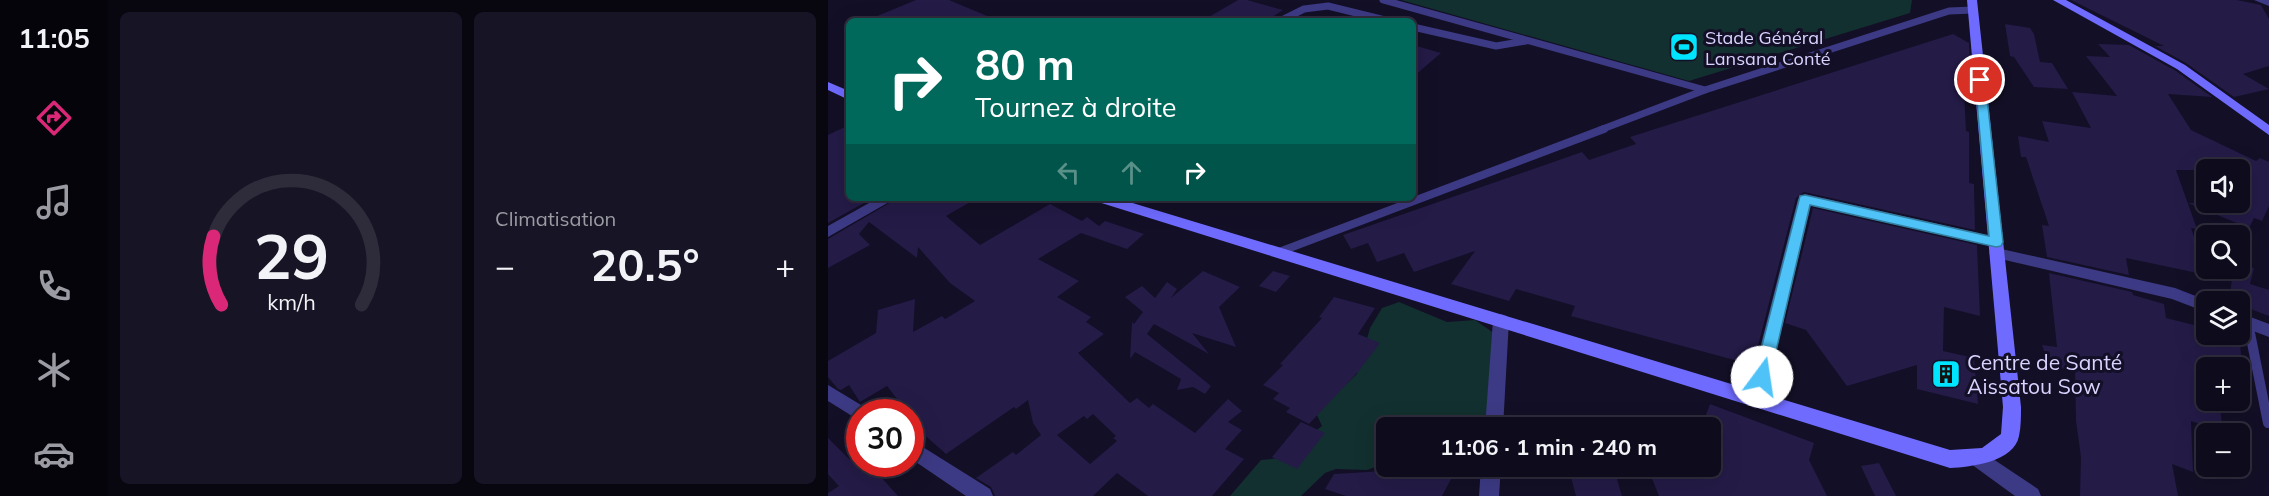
<!DOCTYPE html>
<html lang="fr">
<head>
<meta charset="utf-8">
<style>
  body { margin:0; font-family:Mulish,sans-serif; background:#171425; color:#f1f3f6; height:100vh; display:flex; flex-direction:column; font-size:22px; white-space:nowrap }
  * { box-sizing:border-box; margin:0 }
  p { font-size:20px; color:#9b9ba3 }
  .icon { flex:none; width:33px; height:33px; fill:none; stroke:currentColor; stroke-width:2; stroke-linecap:round; stroke-linejoin:round }
  .map { position:relative; flex:1; overflow:hidden }
  .panel { display:flex; flex-direction:column; gap:12px; padding:12px; background:#08060f; width:720px }
  .panel>* { flex:none }
  .hud { position:absolute; left:18px; top:18px; width:570px; height:183px; border-radius:9px; box-shadow:0 6px 24px #0002,0 0 0 2px #2e2b3b; background:#00695c; color:#fff; overflow:hidden }
  .tools { position:absolute; left:1368px; top:159px; display:grid; gap:12px }
  .tools a { display:grid; place-items:center; width:54px; height:54px; border-radius:9px; background:#0e0b1c; box-shadow:0 6px 24px #0002,0 0 0 2px #2e2b3b; font-size:30px }
  .speed { position:absolute; left:18px; top:399px; display:flex; gap:12px; font-size:30px; font-weight:700; text-align:center }
  .speed>* { display:grid; place-content:center; width:78px; height:78px; border-radius:50%; background:#0e0b1c; box-shadow:0 6px 24px #0002,0 0 0 2px #2e2b3b; line-height:1 }
  .speed .limit { border:9px solid #d22; background:#fff; color:#111 }
  .pin { position:absolute; display:grid; place-items:center; width:51px; height:51px; color:#fff; margin:-26px; border:3px solid #fff; border-radius:50%; box-shadow:0 2px 6px #0007 }
  .me { position:absolute; width:66px; margin:-33px; rotate:14deg; stroke-linejoin:round; filter:drop-shadow(0 0 4px #0008) }
  .turn { display:flex; align-items:center; gap:21px; height:126px; padding:0 30px; font-size:27px }
  .turn .icon { width:78px; height:78px; stroke-width:2.5 }
  .turn b { display:block; font-size:42px; line-height:51px }
  .lanes { display:flex; align-items:center; height:57px; padding:0 30px; background:#0003; justify-content:center; gap:30px; direction:ltr }
  .lanes .off { opacity:.35 }
  .big { font-size:45px; font-weight:700; line-height:1.1 }
  .panel .widget { flex:1; display:flex; flex-direction:column; justify-content:center; gap:9px; min-width:0; padding:0 21px; border-radius:9px; background:#171425 }
  .panel .dial { align-items:center; gap:0 }
  .dial svg { height:156px; overflow:visible; fill:none; stroke:#2e2b3b; stroke-width:7; stroke-linecap:round; text-anchor:middle }
  .dial text { fill:#f1f3f6; stroke:none }
  .heat { display:flex; justify-content:space-between; align-items:center; font-size:33px; direction:ltr }
  .panel .tiles { flex:1; display:grid; gap:12px; grid-template-columns:repeat(2,1fr) }
  .trip { position:absolute; left:548px; top:417px; width:345px; height:60px; border-radius:9px; background:#0e0b1c; box-shadow:0 6px 24px #0002,0 0 0 2px #2e2b3b; font-weight:700; line-height:60px; text-align:center }
  main { display:flex; flex:1; min-height:0 }
  .tab-bar { display:flex; flex-direction:column; width:108px; justify-content:space-around; align-items:center; background:#06040b; color:#9b9ba3 }
  .tab-bar .icon { width:42px; height:42px }
  .tab-bar .selected { color:#db2777 }
  .tab-bar b { font-size:27px; color:#f1f3f6 }
  .map>svg:first-child { display:block }
  .green { fill:#12302f }
  .building { fill:#241b47; fill-rule:evenodd }
  .lines { fill:none; stroke-linecap:round; stroke-linejoin:round }
  .lane-far2 { stroke:#3d3a85; stroke-width:7 }
  .lane-far1 { stroke:#3d3a85; stroke-width:8 }
  .lane { stroke:#3d3a85; stroke-width:10 }
  .street { fill:#3d3a85; fill-rule:evenodd }
  .secondary { fill:#6f6bff; fill-rule:evenodd }
  .route { fill:#4fc3f7; stroke:#337fa1; stroke-width:1.5 }
  .labels { text-anchor:middle; dominant-baseline:central; stroke-width:6; stroke-linejoin:round; paint-order:stroke }
  .far-poi-label { font-size:18px; fill:#d9d4ff; stroke:#130f26; text-anchor:start }
  .poi-label { font-size:21px; fill:#d9d4ff; stroke:#130f26; text-anchor:start }
</style>
</head>
<body>
<main>
<nav class="tab-bar">
<b>11:05</b>
<svg class="icon selected" aria-label="directions" viewBox="0 0 24 24"><path d="M12 3l9 9-9 9-9-9zM9 14v-3h6M13 9l2 2-2 2"/></svg>
<svg class="icon" aria-label="music" viewBox="0 0 24 24"><path d="M9 18V5l10-2v13"/><circle cx="6" cy="18" r="3"/><circle cx="16" cy="16" r="3"/></svg>
<svg class="icon" aria-label="phone" viewBox="0 0 24 24"><path d="M5 4h4l2 5-3 2q2 4 5 5l2-3 5 2v4C11 20 4 13 5 4z"/></svg>
<svg class="icon" aria-label="climate" viewBox="0 0 24 24"><path d="M12 3v18M4 7l16 10M4 17L20 7"/></svg>
<svg class="icon" aria-label="car" viewBox="0 0 24 24"><path d="M5 17H2v-5l4-1 3-4h7l3 4 3 1v5h-3M9 17h6M6 11h13"/><circle cx="7" cy="17" r="2"/><circle cx="17" cy="17" r="2"/></svg>
</nav>
<section class="panel">
<div class="tiles">
<div class="widget dial"><svg viewBox="0 0 100 80">
<path d="M14 69A42 42 0 1 1 86 69"/>
<path d="M14 69A42 42 0 0 1 10 34" stroke="#db2777"/>
<text x="50" y="56" font-size="32" font-weight="700">29</text>
<text x="50" y="72" font-size="11">km/h</text>
</svg></div>
<div class="widget"><p>Climatisation</p>
<div class="heat"><a>−</a><b class="big">20.5°</b><a>+</a></div>
</div>
</div>
</section>
<div class="map">
<svg width="1441" height="496" viewBox="0 0 1441 496">
  <rect width="100%" height="100%" fill="#130f26"/>
  <!-- green -->
  <g class="green">
    <path d="M573,0h511l-2,13 -221,68z"/>
    <path d="M571,302l48,20 28,-2 29,20c2,30 4,52 -10,80l-36,-1 -20,8 -52,1v35l-19,7 -31,-1 -11,4 -24,23h-71l31,-36 30,-3 12,-16 19,-15 -6,-13 41,-39 13,-46 12,-20z"/>
  </g>
  <!-- building -->
  <g class="building">
    <path d="M88,0h33l50,21h-134z"/>
    <path d="M410,0h9l36,10 -17,11h-64z"/>
    <path d="M1243,0h166l24,5 8,14v47l-26,8 26,15 -35,8 -48,-34 -31,-17h9z"/>
    <path d="M1177,24l25,4 4,6 6,28 12,1 16,26 -34,-2 -20,-30 -4,-1z"/>
    <path d="M1125,34l16,9 1,21 -7,8 3,59 3,1v51l5,1 1,46 -171,-38 -8,6 -43,167 -182,-49 4,-10 -59,-17 -7,12 -58,-17 24,-33 -61,21 -10,-19 -27,9 -9,-19 -17,6 -8,-14 239,-83 7,8 47,-16 -6,-7z"/>
    <path d="M1270,44l31,1 47,26 36,26 -44,-3 23,36 65,31 4,-3 9,4v44l-7,15 -8,-3 -5,10 -61,-25 52,-1v-32h-64l21,59 -6,-1 16,47 -81,-17 3,17 -82,-18 -5,-32 7,1 -23,-69h-5l-3,-21 31,6 -7,-21 49,7 -19,-36 45,4 -31,-40 24,1z"/>
    <path d="M585,45l28,8 -28,24z"/>
    <path d="M21,125v73h24l-45,25v-88z"/>
    <path d="M70,198h79l-31,18 34,29 70,-41 32,17 5,-4 12,9 6,-5 39,13 -17,15 -46,-16 -43,26 41,22 -22,16 34,20 -5,5 18,12 -26,19 52,50 7,-5 12,10 4,-4 42,29 33,-34 14,12 -14,11 14,8 -17,19 19,10 -32,37h-64l-31,-23 -24,23h-98l-4,-9 -15,-9 37,-26 3,3 25,-20 -8,-12 -5,-23 -12,9 -2,-2 -68,47 -25,-22 -11,-15v-5h-3l-20,-26 -27,16 -11,-17 -8,5 -3,-1 -10,-12v-16l48,-28 2,-23 37,-11 -2,33 29,-16 3,3 30,-18 -25,-18 -32,-36 -1,11 -48,-36 -10,12 11,11 -42,23v-29zM265,414l23,22 -3,2 4,3 -27,23 -33,-29 27,-19 3,3z"/>
    <path d="M985,208l164,37 3,71 -36,-9 -1,44 31,7 4,46 -61,-15v-24l-70,21 -41,-56 -21,-7z"/>
    <path d="M1405,268h21l-4,16 19,6v26l-29,-11v-3h-3l-3,-6 -4,1z"/>
    <path d="M375,271l37,16 -21,20 17,40 -44,-14 17,21 -55,-30 -7,10 64,52 -6,8 -12,-7 -16,3 4,-11 -46,-27 -5,7 2,-37 2,2 9,-12 -18,-15 17,-11 13,12 12,-16 10,7 -6,9z"/>
    <path d="M445,271l17,5 -14,16 -17,-6z"/>
    <path d="M1221,273l83,19 1,3 31,9 2,14 40,10v6l34,8 2,26h-36v32h13l4,32 -32,-11 2,51 -21,-8 6,32h-98l1,-39 -5,-36 -1,-51 -25,-3 -8,-22 15,2z"/>
    <path d="M506,297l41,11 -17,26 22,9 -22,29 -49,52 -23,-12 4,-4 -17,-9 6,-6 -16,-8 20,-20 -3,-1 42,-46 -3,-1z"/>
    <path d="M882,404l104,39 -5,17 18,36h-168l-12,-30h63v-38h-9z"/>
    <path d="M473,422l24,11 -28,36 -25,-12z"/>
    <path d="M0,438l34,34 9,-6 27,30h-70v-3l11,-7 -11,-12z"/>
    <path d="M1051,463l17,33h-21l-14,-30z"/>
    <path d="M575,466h55l-16,30h-96l-21,-7 9,-15 67,-4z"/>
    <path d="M740,466h45l9,30h-46z"/>
  </g>
  <g class="lines">
    <!-- lane-far2 -->
    <g class="lane-far2">
      <path d="M555,0l322,90 244,-79 24,-1"/>
      <path d="M452,21l24,-12 24,-3 61,15"/>
      <path d="M585,27l83,19 30,-5"/>
      <path d="M772,130l105,-40"/>
    </g>
    <!-- lane-far1 -->
    <path class="lane-far1" d="M451,252l325,-123"/>
    <!-- lane -->
    <path class="lane" d="M1420,323l20,100"/>
    <!-- street -->
    <g class="street">
      <path d="M1426,0h15v6z"/>
      <path d="M977,194l191,43 7,5 -7,5 -185,-42 -46,194 -3,5 -6,3 -6,-3 -3,-5 51,-200z"/>
      <path d="M50,198h18l-68,39v-11z"/>
      <path d="M1169,248l178,40 36,14h-5v10l-34,-13 -180,-42 -3,-4 3,-4z"/>
      <path d="M1412,313l29,11v13l-29,-11z"/>
      <path d="M673,314l6,2 2,4 -6,108h-18l8,-108 2,-4z"/>
      <path d="M0,385l38,23 3,4h-9v9l-32,-20z"/>
      <path d="M82,439l80,50 3,7h-27l-56,-38z"/>
      <path d="M1150,449l60,40 3,7h-26l-44,-32 -3,-6 3,-6z"/>
      <path d="M653,466h20l-2,30h-20z"/>
    </g>
    <!-- secondary -->
    <g class="secondary">
      <path d="M1139,0h10l44,407c0,9 0,20 -2,29 -5,26 -48,31 -69,32l-855,-267 -2,-3h23l834,252 32,-2 19,-14 2,-27z"/>
      <path d="M1225,0h13l119,65 84,60v10l-92,-66z"/>
      <path d="M0,82l21,9v9l-21,-10z"/>
    </g>
  </g>
  <!-- route -->
  <path class="route" d="M1152,77l5,3 18,162 -2,4 -5,1 -186,-42 -40,172 -3,4 -5,2 -6,-2 -2,-4 46,-181 5,-1 184,41 -14,-156z"/>
  <!-- icons -->
  <defs>
    <g id="stadium-square" transform="scale(1.5)"><rect x="-9" y="-9" width="18" height="18" rx="4" fill="#00e5ff" stroke="#130f26"/><path d="M0-5a6.5 5 0 1 0 0 10a6.5 5 0 1 0 0-10ZM-3.5-1.8h7v3.6h-7Z" fill="#111"/></g>
    <g id="building-square" transform="scale(1.5)"><rect x="-9" y="-9" width="18" height="18" rx="4" fill="#00e5ff" stroke="#130f26"/><path d="M-4-6H4V6H1V3H-1V6H-4ZM-2.5-4.3h1.7v1.8h-1.7ZM.8-4.3h1.7v1.8H.8ZM-2.5-1h1.7V.8h-1.7ZM.8-1h1.7V.8H.8Z" fill="#111"/></g>
  </defs>
  <g fill-rule="evenodd">
    <use href="#stadium-square" x="856" y="47"/>
    <use href="#building-square" x="1118" y="374"/>
  </g>
  <g class="labels">
    <!-- far-poi labels -->
    <g class="far-poi-label">
      <text x="877" y="37">Stade Général<tspan x="877" dy="21">Lansana Conté</tspan></text>
    </g>
    <!-- poi labels -->
    <g class="poi-label">
      <text x="1139" y="362">Centre de Santé<tspan x="1139" dy="24">Aissatou Sow</tspan></text>
    </g>
  </g>
</svg>
<div class="tools">
<a><svg class="icon" aria-label="sound" viewBox="0 0 24 24"><path d="M4 9h4l5-4v14l-5-4H4zM17 9q2 3 0 6"/></svg></a>
<a><svg class="icon" aria-label="search" viewBox="0 0 24 24"><circle cx="10" cy="10" r="6"/><path d="M15 15l6 6"/></svg></a>
<a><svg class="icon" aria-label="layers" viewBox="0 0 24 24"><path d="M12 4l9 5-9 5-9-5zM3 14l9 5 9-5"/></svg></a>
<a>+</a>
<a>−</a>
</div>
<div class="speed"><div class="limit">30</div></div>
<div class="pin" style="left:1152px;top:80px;background:#d93025"><svg class="icon" aria-label="arrive" viewBox="0 0 24 24"><path d="M6 21V4h12l-3 4 3 4H6"/></svg></div>
<svg class="me" style="left:934px;top:377px" viewBox="-20 -20 40 40"><circle r="19" fill="#fff"/><path d="M0-13L10 11 0 6-10 11z" fill="#4fc3f7"/></svg>
<div class="trip">11:06 · 1 min · 240 m</div>
<div class="hud">
<div class="turn"><svg class="icon" aria-label="right" viewBox="0 0 24 24"><path d="M7 20v-9h11M14 6l5 5-5 5"/></svg><div><b>80 m</b>Tournez à droite</div></div>
<div class="lanes"><svg class="icon off" aria-label="left" viewBox="0 0 24 24"><path d="M17 20v-9H6M10 6l-5 5 5 5"/></svg><svg class="icon off" aria-label="ahead" viewBox="0 0 24 24"><path d="M12 20V5M6 11l6-6 6 6"/></svg><svg class="icon" aria-label="right" viewBox="0 0 24 24"><path d="M7 20v-9h11M14 6l5 5-5 5"/></svg></div>
</div>
</div>
</main>
</body>
</html>
